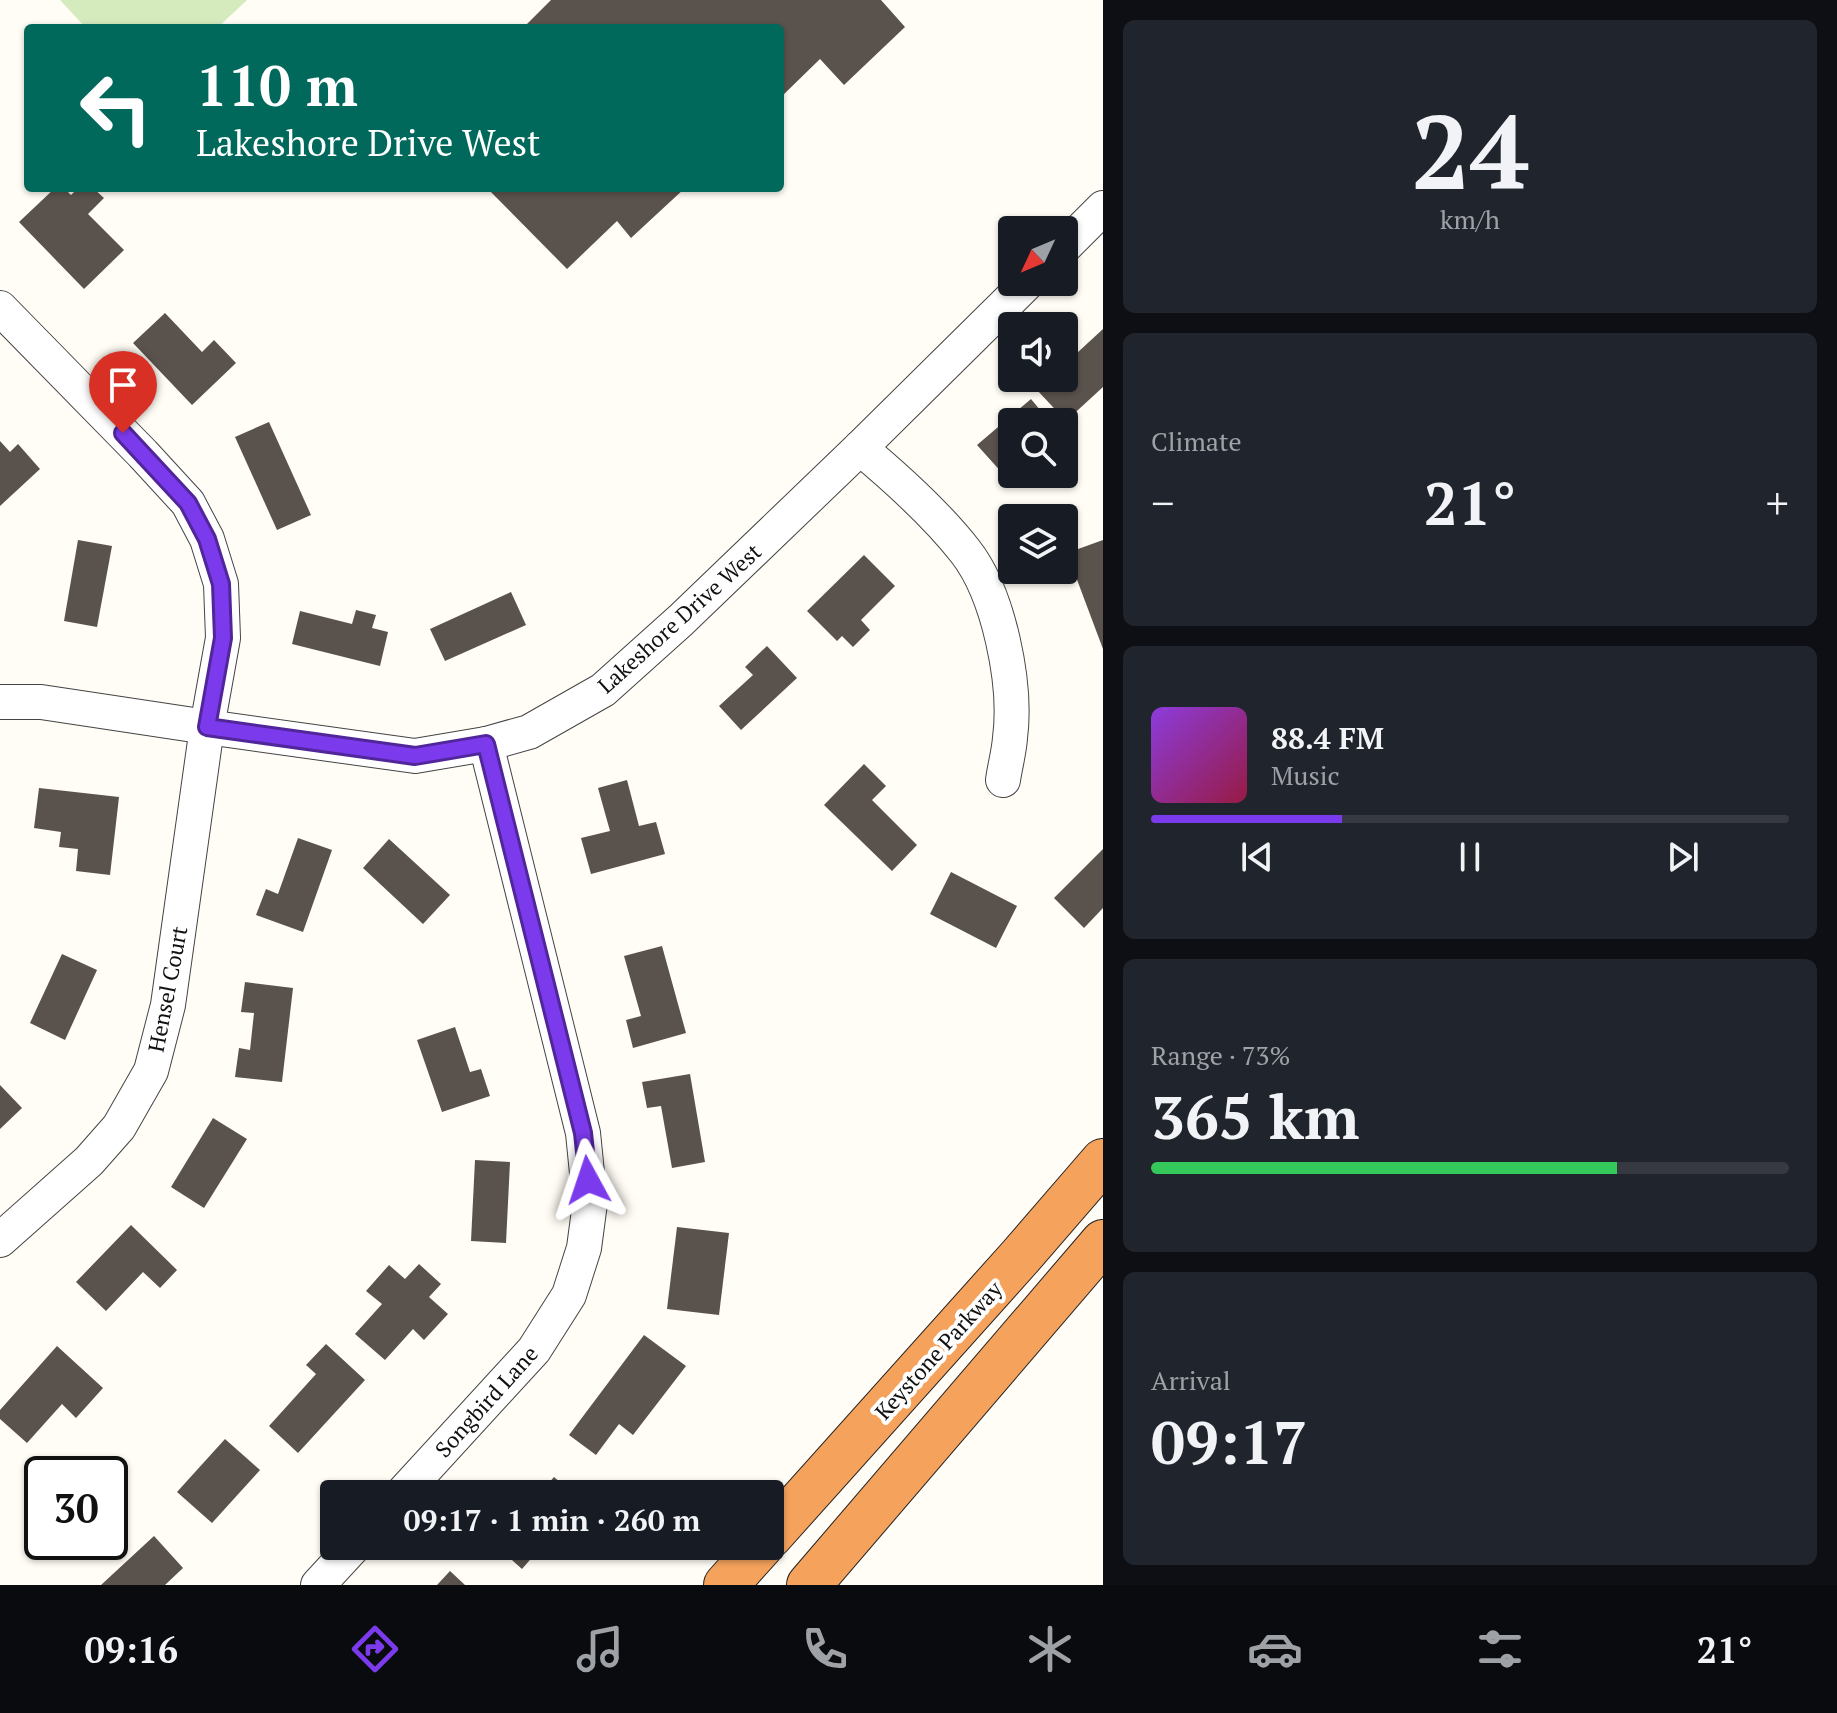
<!DOCTYPE html>
<html lang="en">
<head>
<meta charset="utf-8">
<style>
  body { margin:0; font-family:"PT Serif",serif; background:#20242c; color:#f1f3f6; height:100vh; display:flex; flex-direction:column; font-size:30px; white-space:nowrap }
  * { box-sizing:border-box; margin:0 }
  p { font-size:26px; color:#9ea1a6 }
  .icon { flex:none; width:44px; height:44px; fill:none; stroke:currentColor; stroke-width:2; stroke-linecap:round; stroke-linejoin:round }
  .map { position:relative; flex:1; overflow:hidden }
  .sheet { display:flex; flex-direction:column; gap:20px; padding:20px; background:#0d0f14; width:734px }
  .sheet>* { flex:none }
  .guide { position:absolute; left:24px; top:24px; width:760px; height:168px; border-radius:8px; box-shadow:0 2px 6px #0004; background:#00695c; color:#fff; overflow:hidden }
  .needle { width:52px; rotate:226deg }
  .controls { position:absolute; left:998px; top:216px; display:grid; gap:16px }
  .controls a { display:grid; place-items:center; width:80px; height:80px; border-radius:8px; background:#171b24; box-shadow:0 2px 6px #0004; font-size:40px }
  .speed { position:absolute; left:24px; top:1456px; display:flex; gap:16px; font-size:40px; font-weight:700; text-align:center }
  .speed>* { display:grid; place-content:center; width:104px; height:104px; border-radius:50%; background:#171b24; box-shadow:0 2px 6px #0004; line-height:1 }
  .speed .limit { border:4px solid #111; border-radius:12px; background:#fff; color:#111 }
  .pin { position:absolute; display:grid; place-items:center; width:68px; height:68px; color:#fff; margin:-82px -34px; border-radius:50% 50% 50% 0; rotate:-45deg; box-shadow:0 0 8px #0007 }
  .pin .icon { rotate:45deg }
  .me { position:absolute; width:88px; margin:-44px; rotate:355deg; stroke-linejoin:round; filter:drop-shadow(0 0 6px #0008) }
  .turn { display:flex; align-items:center; gap:28px; height:168px; padding:0 40px; font-size:36px }
  .turn .icon { width:104px; height:104px; stroke-width:2.5 }
  .turn b { display:block; font-size:56px; line-height:68px }
  .big { font-size:60px; font-weight:700; line-height:1.1 }
  .sheet .widget { flex:1; display:flex; flex-direction:column; justify-content:center; gap:12px; min-width:0; padding:0 28px; border-radius:12px; background:#20242c }
  .sheet .dial { align-items:center; gap:0 }
  .dial b { font-size:104px; line-height:1 }
  .song { display:flex; align-items:center; gap:24px }
  .cover { width:96px; height:96px; border-radius:12px; background:linear-gradient(135deg,hsl(270 70% 55%),hsl(340 70% 35%)) }
  .played { height:8px; border-radius:4px; background:linear-gradient(90deg,#7c3aed 30%,#363941 30%) }
  .keys { display:flex; justify-content:space-around; direction:ltr }
  .heat { display:flex; justify-content:space-between; align-items:center; font-size:44px; direction:ltr }
  .charge { height:12px; border-radius:6px; background:linear-gradient(90deg,#34c759 73%,#363941 0) }
  .trip { position:absolute; left:320px; top:1480px; width:464px; height:80px; border-radius:8px; background:#171b24; box-shadow:0 2px 6px #0004; font-weight:700; line-height:80px; text-align:center }
  .dock { display:flex; height:128px; justify-content:space-around; align-items:center; background:#090b0e; color:#9ea1a6 }
  .dock .icon { width:56px; height:56px }
  .dock .on { color:#7c3aed }
  .dock b { font-size:36px; color:#f1f3f6 }
  main { display:flex; flex:1; min-height:0 }
  .map>svg:first-child { display:block }
  .green { fill:#d5ebbd }
  .building { fill:#5a524d }
  .lines { fill:none; stroke-linecap:round; stroke-linejoin:round }
  .minor-casing { stroke:#444; stroke-width:36 }
  .highway-casing { stroke:#222; stroke-width:46 }
  .minor { stroke:#fff; stroke-width:34 }
  .highway { stroke:#f5a25d; stroke-width:44 }
  .route-casing { stroke:#51269a; stroke-width:20 }
  .route { stroke:#7c3aed; stroke-width:14 }
  .labels { text-anchor:middle; dominant-baseline:central; stroke-width:8; stroke-linejoin:round; paint-order:stroke }
  .street-label { font-size:22px; fill:#111; stroke:#fff }
</style>
</head>
<body>
<main>
<div class="map">
<svg width="1103" height="1585" viewBox="0 0 1103 1585">
  <rect width="100%" height="100%" fill="#fffdf5"/>
  <!-- green -->
  <path class="green" d="M60,0h187l-30,28h-131z"/>
  <!-- building -->
  <g class="building">
    <path d="M551,0h330l24,27 -61,58 -24,-26 -40,39v-70h-257z"/>
    <path d="M55,188h9l7,7 7,-7h15l11,10 -16,16 36,36 -40,39 -65,-67z"/>
    <path d="M487,188h198l-54,50 -14,-17 -50,48z"/>
    <path d="M165,313l37,39 12,-12 22,23 -44,42 -59,-62z"/>
    <path d="M1103,329v58l-37,34 -29,-31 13,-12h14v-13z"/>
    <path d="M1031,399l19,23h-38v46l-8,7 -27,-30z"/>
    <path d="M269,422l42,93 -34,15 -42,-93z"/>
    <path d="M0,441l10,11 8,-8 22,25 -40,37z"/>
    <path d="M78,540l34,6 -15,81 -33,-6z"/>
    <path d="M1103,540v109l-36,-96z"/>
    <path d="M864,555l31,31 -34,34 9,10 -17,17 -11,-11 -5,5 -30,-30z"/>
    <path d="M511,592l15,33 -81,36 -15,-32z"/>
    <path d="M356,610l20,5 -4,13 16,4 -8,34 -88,-22 8,-33 52,13z"/>
    <path d="M767,646l30,32 -56,52 -22,-24 34,-31 -8,-8z"/>
    <path d="M864,764l22,22 -14,14 45,45 -25,26 -68,-66z"/>
    <path d="M627,780l12,46 17,-4 9,32 -74,20 -10,-36 29,-7 -12,-43z"/>
    <path d="M39,788l80,9 -9,78 -34,-4 2,-22 -19,-2 2,-15 -27,-4z"/>
    <path d="M298,838l34,12 -29,82 -47,-17 10,-26 12,5z"/>
    <path d="M389,839l61,56 -27,29 -60,-56z"/>
    <path d="M1103,849v59l-19,20 -30,-30z"/>
    <path d="M951,872l66,34 -21,42 -66,-34z"/>
    <path d="M662,946l24,87 -53,15 -7,-28 15,-4 -17,-60z"/>
    <path d="M62,954l35,16 -32,70 -35,-17z"/>
    <path d="M245,982l48,6 -11,94 -47,-5 4,-29 11,2 4,-37 -13,-1z"/>
    <path d="M455,1027l15,45 11,-3 9,27 -48,16 -25,-72z"/>
    <path d="M690,1074l15,88 -33,6 -11,-62 -14,2 -5,-26z"/>
    <path d="M0,1085l22,23 -22,21z"/>
    <path d="M213,1118l34,21 -43,69 -33,-21z"/>
    <path d="M475,1160l35,2 -4,81 -35,-2z"/>
    <path d="M131,1225l46,45 -17,18 -17,-16 -37,39 -30,-29z"/>
    <path d="M677,1227l52,6 -10,82 -52,-6z"/>
    <path d="M419,1264l22,20 -12,13 19,17 -24,26 -11,-11 -28,31 -30,-26 27,-30 -16,-13 23,-26 16,14z"/>
    <path d="M644,1335l42,31 -53,69 -14,-11 -23,31 -27,-20z"/>
    <path d="M326,1344l39,36 -67,73 -29,-27 47,-52 -10,-9z"/>
    <path d="M57,1346l46,42 -27,30 -14,-14 -35,39 -27,-24v-9z"/>
    <path d="M225,1439l35,31 -48,53 -35,-31z"/>
    <path d="M554,1477l20,17h-35z"/>
    <path d="M154,1536l29,32 -18,17h-64z"/>
    <path d="M496,1546h46l-20,23z"/>
    <path d="M450,1571l15,14h-28z"/>
  </g>
  <g class="lines">
    <!-- minor casing -->
    <g class="minor-casing">
      <g id="minor">
        <path d="M1064,247l39,-39"/>
        <path d="M0,308l143,146 45,49 19,36 14,45 2,54 -16,89 -39,278 -17,66 -32,56 -30,34 -89,79"/>
        <path d="M860,448c36,30 76,66 105,103 34,43 52,133 45,187 -1,14 -5,28 -7,42"/>
        <path d="M0,702h41l166,25 208,29 71,-12 43,-12 74,-42 78,-70 179,-172 168,-166"/>
        <path d="M402,1494l132,-144 35,-55 15,-47 6,-45 -7,-70 -97,-389"/>
        <path d="M318,1585l36,-39"/>
      </g>
    </g>
    <!-- highway casing -->
    <g class="highway-casing">
      <g id="highway">
        <path d="M770,1536l250,-279 83,-96"/>
        <path d="M726,1585l35,-39"/>
        <path d="M809,1585l294,-343"/>
      </g>
    </g>
    <!-- minor -->
    <use href="#minor" class="minor"/>
    <!-- highway -->
    <use href="#highway" class="highway"/>
  </g>
  <g class="lines">
    <!-- route casing -->
    <g class="route-casing">
      <path id="route" d="M123,433l65,70 19,36 14,45 2,54 -16,89 208,29 71,-12 97,389 5,47"/>
    </g>
    <!-- route -->
    <use href="#route" class="route"/>
  </g>
  <g class="labels">
    <!-- street labels -->
    <g class="street-label">
      <text transform="translate(679 618) rotate(-42)">Lakeshore Drive West</text>
      <text transform="translate(167 989) rotate(-79)">Hensel Court</text>
      <text transform="translate(938 1350) rotate(-48)">Keystone Parkway</text>
      <text transform="translate(486 1401) rotate(-48)">Songbird Lane</text>
    </g>
  </g>
</svg>
<div class="controls">
<a><svg class="needle" viewBox="-14 -14 28 28"><path d="M0-13l5 13h-10z" fill="#e53935"/><path d="M0 13l5-13h-10z" fill="#9ea1a6"/></svg></a>
<a><svg class="icon" aria-label="sound" viewBox="0 0 24 24"><path d="M4 9h4l5-4v14l-5-4H4zM17 9q2 3 0 6"/></svg></a>
<a><svg class="icon" aria-label="search" viewBox="0 0 24 24"><circle cx="10" cy="10" r="6"/><path d="M15 15l6 6"/></svg></a>
<a><svg class="icon" aria-label="layers" viewBox="0 0 24 24"><path d="M12 4l9 5-9 5-9-5zM3 14l9 5 9-5"/></svg></a>
</div>
<div class="speed"><div class="limit">30</div></div>
<div class="pin" style="left:123px;top:433px;background:#d93025"><svg class="icon" aria-label="arrive" viewBox="0 0 24 24"><path d="M6 21V4h12l-3 4 3 4H6"/></svg></div>
<svg class="me" style="left:588px;top:1180px" viewBox="-20 -20 40 40"><path d="M0-17L14 15 0 8-14 15z" fill="#7c3aed" stroke="#fff" stroke-width="4"/></svg>
<div class="trip">09:17 · 1 min · 260 m</div>
<div class="guide">
<div class="turn"><svg class="icon" aria-label="left" viewBox="0 0 24 24"><path d="M17 20v-9H6M10 6l-5 5 5 5"/></svg><div><b>110 m</b>Lakeshore Drive West</div></div>
</div>
</div>
<section class="sheet">
<div class="widget dial"><b>24</b><p>km/h</p></div>
<div class="widget"><p>Climate</p>
<div class="heat"><a>−</a><b class="big">21°</b><a>+</a></div>
</div>
<div class="widget">
<div class="song"><i class="cover"></i><div><b>88.4 FM</b><p>Music</p></div></div>
<div class="played"></div>
<div class="keys"><svg class="icon" aria-label="previous" viewBox="0 0 24 24"><path d="M18 5L8 12l10 7zM5 5v14"/></svg><svg class="icon" aria-label="pause" viewBox="0 0 24 24"><path d="M8 5v14M16 5v14"/></svg><svg class="icon" aria-label="next" viewBox="0 0 24 24"><path d="M6 5l10 7-10 7zM19 5v14"/></svg></div>
</div>
<div class="widget"><p>Range · 73%</p><b class="big">365 km</b><div class="charge"></div></div>
<div class="widget"><p>Arrival</p><b class="big">09:17</b></div>
</section>
</main>
<nav class="dock">
<b>09:16</b>
<svg class="icon on" aria-label="directions" viewBox="0 0 24 24"><path d="M12 3l9 9-9 9-9-9zM9 14v-3h6M13 9l2 2-2 2"/></svg>
<svg class="icon" aria-label="music" viewBox="0 0 24 24"><path d="M9 18V5l10-2v13"/><circle cx="6" cy="18" r="3"/><circle cx="16" cy="16" r="3"/></svg>
<svg class="icon" aria-label="phone" viewBox="0 0 24 24"><path d="M5 4h4l2 5-3 2q2 4 5 5l2-3 5 2v4C11 20 4 13 5 4z"/></svg>
<svg class="icon" aria-label="climate" viewBox="0 0 24 24"><path d="M12 3v18M4 7l16 10M4 17L20 7"/></svg>
<svg class="icon" aria-label="car" viewBox="0 0 24 24"><path d="M5 17H2v-5l4-1 3-4h7l3 4 3 1v5h-3M9 17h6M6 11h13"/><circle cx="7" cy="17" r="2"/><circle cx="17" cy="17" r="2"/></svg>
<svg class="icon" aria-label="filters" viewBox="0 0 24 24"><path d="M4 7h16M4 17h16"/><circle cx="9" cy="7" r="2"/><circle cx="15" cy="17" r="2"/></svg>
<b>21°</b>
</nav>
</body>
</html>
